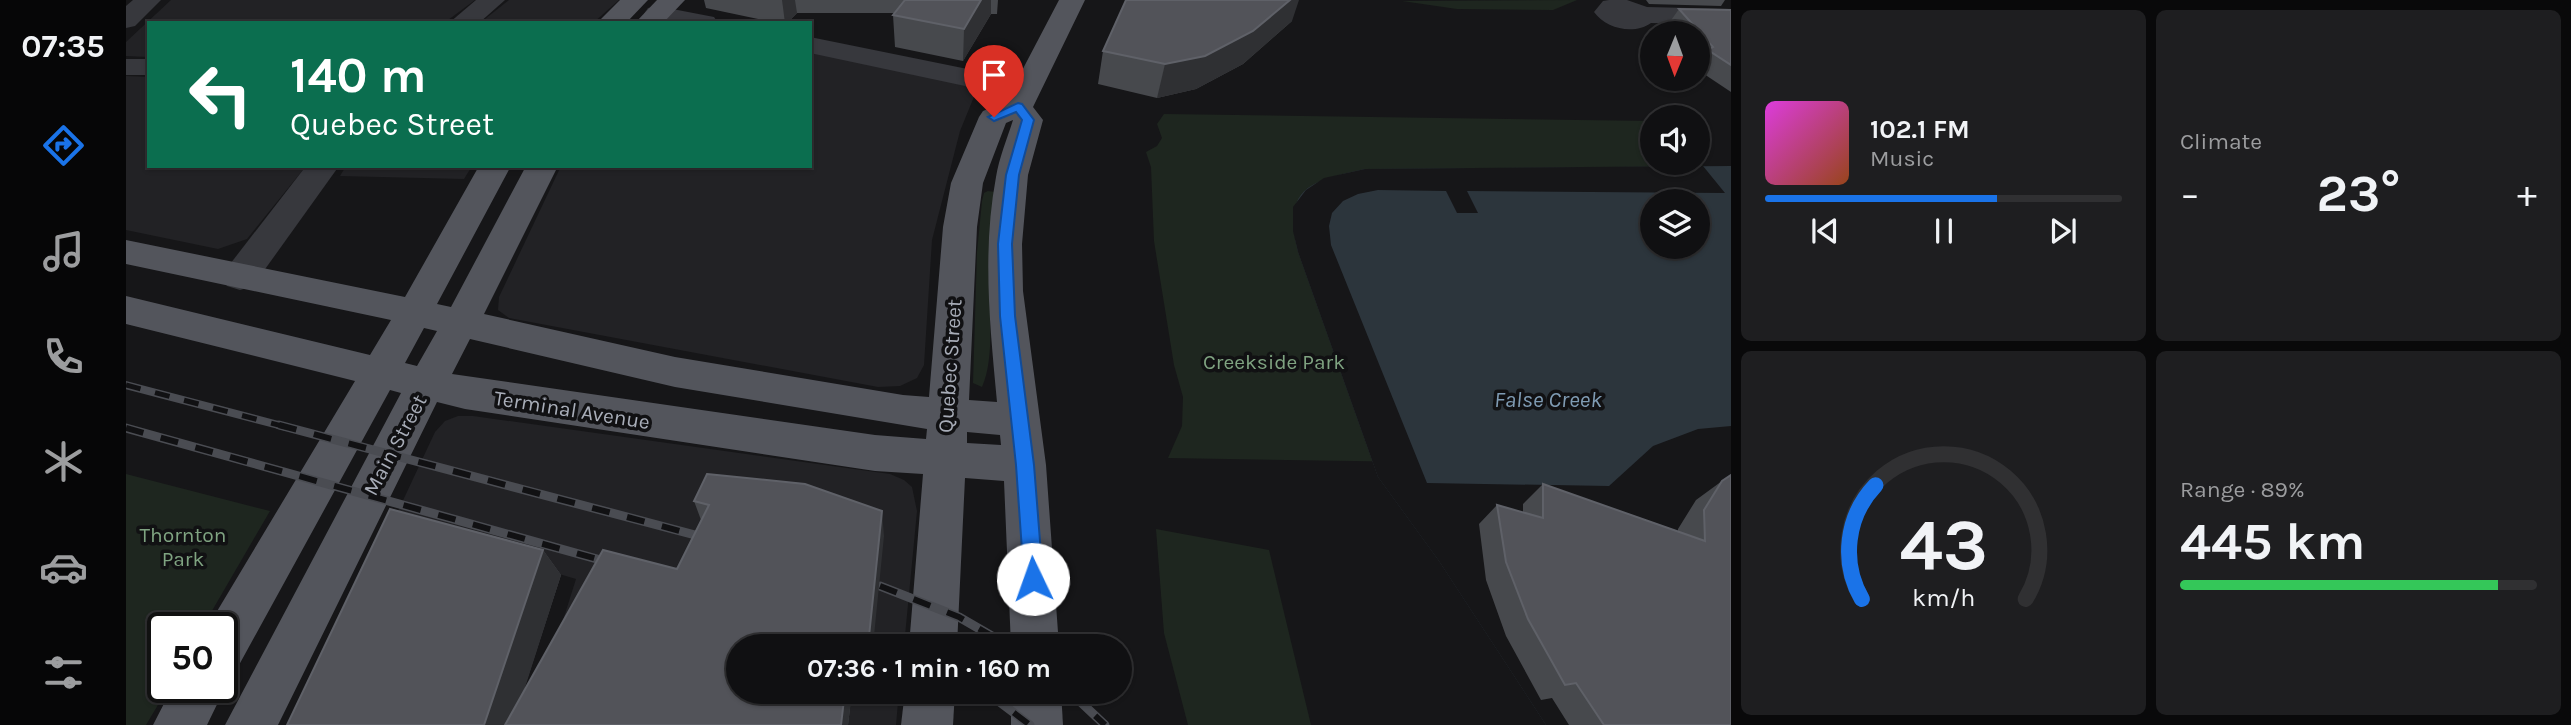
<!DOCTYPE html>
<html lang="en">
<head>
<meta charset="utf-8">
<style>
  body { margin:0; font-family:Karla,sans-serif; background:#1e1e20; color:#f1f3f6; height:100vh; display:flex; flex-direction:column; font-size:26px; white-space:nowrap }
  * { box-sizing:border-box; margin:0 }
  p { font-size:23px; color:#9c9d9f }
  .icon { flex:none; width:38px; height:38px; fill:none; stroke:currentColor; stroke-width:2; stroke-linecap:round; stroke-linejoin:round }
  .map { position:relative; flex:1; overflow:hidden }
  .details { display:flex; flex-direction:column; gap:10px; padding:10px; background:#09090a; width:840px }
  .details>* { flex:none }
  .top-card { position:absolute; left:21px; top:21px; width:665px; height:147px; border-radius:0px; box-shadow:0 2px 5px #0004,0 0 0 2px #303032; background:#0b6e4f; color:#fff; overflow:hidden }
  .needle { width:46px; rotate:181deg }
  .fabs { position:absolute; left:1514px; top:21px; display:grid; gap:14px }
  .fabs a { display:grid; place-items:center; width:70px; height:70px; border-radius:50%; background:#101012; box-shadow:0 2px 5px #0004,0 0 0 2px #303032; font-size:35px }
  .speed { position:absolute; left:21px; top:612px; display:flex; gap:14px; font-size:35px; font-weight:700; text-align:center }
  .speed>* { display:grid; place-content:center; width:91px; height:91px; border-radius:50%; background:#101012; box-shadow:0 2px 5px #0004,0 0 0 2px #303032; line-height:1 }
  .speed .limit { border:4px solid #111; border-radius:10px; background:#fff; color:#111 }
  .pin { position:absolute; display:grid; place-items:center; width:60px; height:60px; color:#fff; margin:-72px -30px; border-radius:50% 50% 50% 0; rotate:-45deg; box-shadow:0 0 7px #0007 }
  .pin .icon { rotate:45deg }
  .me { position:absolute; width:77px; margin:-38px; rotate:357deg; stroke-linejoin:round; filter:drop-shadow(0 0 5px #0008) }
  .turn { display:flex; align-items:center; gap:24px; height:147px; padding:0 28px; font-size:32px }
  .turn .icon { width:91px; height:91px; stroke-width:2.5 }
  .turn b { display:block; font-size:49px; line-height:60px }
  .big { font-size:52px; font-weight:700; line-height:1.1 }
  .details .card { flex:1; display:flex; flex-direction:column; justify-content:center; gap:10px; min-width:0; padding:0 24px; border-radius:10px; background:#1e1e20 }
  .details .dial { align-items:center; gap:0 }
  .dial svg { height:182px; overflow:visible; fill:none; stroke:#303032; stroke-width:7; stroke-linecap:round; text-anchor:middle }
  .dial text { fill:#f1f3f6; stroke:none }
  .song { display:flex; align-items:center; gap:21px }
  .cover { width:84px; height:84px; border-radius:10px; background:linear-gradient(135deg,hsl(300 70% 55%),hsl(20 70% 35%)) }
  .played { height:7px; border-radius:4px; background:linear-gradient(90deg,#1a73e8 65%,#303032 65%) }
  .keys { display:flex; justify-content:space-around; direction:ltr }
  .heat { display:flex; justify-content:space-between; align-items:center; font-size:38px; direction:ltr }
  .charge { height:10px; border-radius:5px; background:linear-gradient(90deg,#34c759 89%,#303032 0) }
  .details .tiles { flex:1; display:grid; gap:10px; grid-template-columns:repeat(2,1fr) }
  .trip { position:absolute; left:600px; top:634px; width:406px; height:70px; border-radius:35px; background:#101012; box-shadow:0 2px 5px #0004,0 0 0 2px #303032; font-weight:700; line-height:70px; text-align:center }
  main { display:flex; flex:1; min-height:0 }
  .dock { display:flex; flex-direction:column; width:126px; justify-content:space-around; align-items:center; background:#060607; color:#9c9d9f }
  .dock .icon { width:49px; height:49px }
  .dock .active { color:#1a73e8 }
  .dock b { font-size:32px; color:#f1f3f6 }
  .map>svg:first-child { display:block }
  .built { fill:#222225 }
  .green { fill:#1e261f }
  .water { fill:#2c353c; fill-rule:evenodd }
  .pier { fill:#161618 }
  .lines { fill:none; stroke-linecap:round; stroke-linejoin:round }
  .minor { fill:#37383d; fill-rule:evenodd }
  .major { fill:#53555c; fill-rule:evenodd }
  .rail-far1-casing { stroke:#4a4c52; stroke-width:8 }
  .rail-casing { stroke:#4a4c52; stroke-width:9 }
  .rail-far1 { stroke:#111113; stroke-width:5; stroke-dasharray:15; stroke-linecap:butt }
  .rail { stroke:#111113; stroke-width:6; stroke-dasharray:18; stroke-linecap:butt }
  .wall { fill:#47494d }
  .shaded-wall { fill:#2f3033 }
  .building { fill:#525359; stroke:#5f6168; stroke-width:2 }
  .route { fill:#1a73e8; stroke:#114b97; stroke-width:2 }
  .labels { text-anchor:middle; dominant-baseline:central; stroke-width:7; stroke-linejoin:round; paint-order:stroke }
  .park-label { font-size:21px; fill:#7fa381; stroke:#111113 }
  .street-label { font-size:21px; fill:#a8adb8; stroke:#111113 }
  .water-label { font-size:23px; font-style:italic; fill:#7f9bb3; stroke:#111113 }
</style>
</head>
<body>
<main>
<nav class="dock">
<b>07:35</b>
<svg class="icon active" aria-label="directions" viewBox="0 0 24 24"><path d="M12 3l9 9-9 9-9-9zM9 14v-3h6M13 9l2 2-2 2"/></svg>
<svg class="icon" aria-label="music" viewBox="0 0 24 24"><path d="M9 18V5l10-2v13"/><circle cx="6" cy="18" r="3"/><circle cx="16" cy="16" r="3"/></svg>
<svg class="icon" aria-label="phone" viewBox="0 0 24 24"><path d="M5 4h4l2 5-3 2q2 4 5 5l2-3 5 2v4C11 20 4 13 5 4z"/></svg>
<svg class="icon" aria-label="climate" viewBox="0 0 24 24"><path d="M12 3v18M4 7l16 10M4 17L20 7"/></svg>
<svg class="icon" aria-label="car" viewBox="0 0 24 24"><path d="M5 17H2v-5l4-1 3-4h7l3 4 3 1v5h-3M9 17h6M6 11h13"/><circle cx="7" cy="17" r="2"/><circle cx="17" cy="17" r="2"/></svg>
<svg class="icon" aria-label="filters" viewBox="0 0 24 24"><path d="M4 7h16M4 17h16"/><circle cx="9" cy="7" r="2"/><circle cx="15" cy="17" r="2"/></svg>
</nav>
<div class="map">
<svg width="1605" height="725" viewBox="0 0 1605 725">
  <rect width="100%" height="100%" fill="#161618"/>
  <!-- built -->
  <g class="built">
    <path d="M45,0h304l-31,23h-295v34l-23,-1v-14z"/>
    <path d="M383,0h110l-26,23h-113z"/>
    <path d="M684,49l168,38 -18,44 -28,109 -8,125 -7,13 -17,8 -22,1 -369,-69 -11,-8 1,-13 62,-131h249z"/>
    <path d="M0,76l23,1v89h157l-59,73 -29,10 -92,-19z"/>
    <path d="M220,166h126l-8,13 -124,-3z"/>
    <path d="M332,416h15l417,58 14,6 8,7 5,24 -13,135h-166v45h161l-3,34h-366l46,-146 -184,-55 43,-92 10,-11z"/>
  </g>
  <!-- green -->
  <g class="green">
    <path d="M1451,0l-24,10 -96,-1 -55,-8z"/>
    <path d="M1038,114l488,7v42h46v-3l27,33 -258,-2 -48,271 -251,-4 14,-32 1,-29 -9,-32 -20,-124 -3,-74 -5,-15 11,-6 5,-8 -5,-14z"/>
    <path d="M862,191l7,1c-2,25 -5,51 -6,76 -1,35 7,88 -7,119l-9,-4 4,-131 5,-51 2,-8z"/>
    <path d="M0,474l144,37 -68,117h-39v60h5l-22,37h-20z"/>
    <path d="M1030,529l113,21 42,175h-123l-24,-92z"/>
  </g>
  <!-- water -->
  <path class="water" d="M1605,166v559h-185l-107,-164 -61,-84 -80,-225c-16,-64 11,-71 67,-83zM1526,201h46v46h-46z"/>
  <!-- pier -->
  <path class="pier" d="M1577,166l22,27 -258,-2 11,22h-21l-11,-22 -68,-1 -20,4 -15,7 -11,12 -3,13 2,19 96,238 182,3 44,-40 45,-17 33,-3v299h-185l-107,-164 -61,-84 -80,-225 -5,-21v-24l13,-17 18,-12 41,-9z"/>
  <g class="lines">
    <!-- minor -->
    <g class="minor">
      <path d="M7,0h28l-26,26 -9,2v-22z"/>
      <path d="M350,0h29l-26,23h-30z"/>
      <path d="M1483,0h18l20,7 84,2v16l-80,-2c-17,12 -45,6 -57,-11l9,-11z"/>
      <path d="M531,6l57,11 4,6h-56l-14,-3 -4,-6 4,-6z"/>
      <path d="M684,37l216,44 10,3 4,6 -4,6 -10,3 -216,-46z"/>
      <rect x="0" y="59" width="23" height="16"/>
      <path d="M180,166h33l-86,120 -13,4 -13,-4 -5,-9 5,-9z"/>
    </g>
    <!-- major -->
    <g class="major">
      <path d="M494,0h28l-22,23h-29z"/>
      <path d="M531,0h28l-22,23h-28z"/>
      <path d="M933,0h26l-52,107 10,13 -15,55 -6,69 1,47 23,174 13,181h-48l-7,-165 -39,-3 -8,168h-48l14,-172 -48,-3 -410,-62 -28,-7 -159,323h-53l176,-332 -11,-3 -151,275 -17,7v-44h-15l148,-247 -229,-57v-28l244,59 21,-35 -265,-56v-24l279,57 74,-131h32l-74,138 14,3 75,-141h32l-74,148 191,43 228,38 26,2 14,-170 8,-44 28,-66 4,-6 23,-10zM887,120c-6,19 -14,38 -17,57 -14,75 -6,149 1,225l-28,-2 8,-173 6,-44 23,-60zM298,328l13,3 -20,35 -12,-3zM344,339l205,48 252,42 -1,10 -51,-4 -423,-61zM841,432l33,3 1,10 -34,-2z"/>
      <path d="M96,681l3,7 -18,37h-54l19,-37h50z"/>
      <path d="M779,691h50l-2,34h-52z"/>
      <path d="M885,691h50l2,34h-52z"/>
    </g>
    <!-- rail-far1 casing -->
    <g class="rail-far1-casing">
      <path id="rail-far1" d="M0,385l160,42"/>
    </g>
    <!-- rail casing -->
    <g class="rail-casing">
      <g id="rail">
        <path d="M153,425l435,115"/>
        <path d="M0,428l489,136"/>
        <path d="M754,586l79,31 50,29"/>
        <path d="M748,639l19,7"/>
        <path d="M859,691l45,34"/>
        <path d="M943,691l36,34"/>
      </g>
    </g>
    <!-- rail-far1 -->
    <use href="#rail-far1" class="rail-far1"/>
    <!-- rail -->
    <use href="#rail" class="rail"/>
  </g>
  <!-- wall -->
  <g class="wall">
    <path d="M578,0h294l-1,14h-6l-28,47 -68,-14 -2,-32 2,-2h-98l-10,10h-10l-71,-15z"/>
    <path d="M1520,0h79l-4,6 -72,-2z"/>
    <path d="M1553,9l52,1v82l-33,-22v-37h-25l-6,-7z"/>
    <path d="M1166,21l-49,43 -47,25 -39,9 -59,-14 5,-33z"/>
    <path d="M1596,481l9,244h-162l-17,-27 -11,2 -35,-64 -20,-56 -7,-56 18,-19 26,7v-8l20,-20 135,47v-2l18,-29z"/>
    <path d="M568,501l190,35 -146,110v45h114l-4,34h-561l256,-175 18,25 -38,117 154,-123 24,-49z"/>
  </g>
  <!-- shaded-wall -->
  <g class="shaded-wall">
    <path d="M656,0h13l2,13 -10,10h-2z"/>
    <path d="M855,0h10v14l-28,47 1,-32z"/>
    <path d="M1164,0h9l-7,21 -49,43 -47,25 -39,9 8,-34z"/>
    <path d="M756,511l2,25 -11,110h-5z"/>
    <path d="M417,550l18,25 -48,150h-29z"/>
    <path d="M719,691h7l-4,34h-7z"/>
  </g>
  <!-- building -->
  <g class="building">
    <path d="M779,0h76l-17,29 -71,-14z"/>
    <path d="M1000,0h164l-37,31 -48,25 -40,8 -62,-13z"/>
    <path d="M1553,9l52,1v55l-23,-15 5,-3z"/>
    <path d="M581,474l98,10 77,27 -14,135h-130v45h107l-4,34h-336l98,-175 74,19 32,-64 -15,-4z"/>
    <path d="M1605,475v250h-127l-28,-42 -11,2 -37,-66 -22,-57 -9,-57 46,13v-34l162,57 -1,-31 18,-29z"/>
    <path d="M264,509l153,41 -59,175h-197z"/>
  </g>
  <!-- route -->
  <path class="route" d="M892,103l4,1 12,16 -15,55 -7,69 3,72 19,149 9,114 -3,6 -7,2 -6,-2 -3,-6 -8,-114 -16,-149 -2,-72 8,-69 16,-55 -6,-8 -22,9 -6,-4z"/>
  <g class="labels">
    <!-- park labels -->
    <g class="park-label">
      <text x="1148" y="362">Creekside Park</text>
      <text x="57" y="535">Thornton<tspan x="57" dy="24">Park</tspan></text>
    </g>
    <!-- street labels -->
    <g class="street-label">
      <text transform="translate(824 366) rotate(-86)">Quebec Street</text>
      <text transform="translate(446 410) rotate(9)">Terminal Avenue</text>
      <text transform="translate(269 445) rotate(-62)">Main Street</text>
    </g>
    <!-- water labels -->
    <g class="water-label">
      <text x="1422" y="399">False Creek</text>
    </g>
  </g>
</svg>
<div class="fabs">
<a><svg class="needle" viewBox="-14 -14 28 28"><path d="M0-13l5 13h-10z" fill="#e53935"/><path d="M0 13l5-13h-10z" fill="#9c9d9f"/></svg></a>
<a><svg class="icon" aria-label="sound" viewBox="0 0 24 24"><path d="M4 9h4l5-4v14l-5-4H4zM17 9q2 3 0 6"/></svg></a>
<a><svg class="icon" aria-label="layers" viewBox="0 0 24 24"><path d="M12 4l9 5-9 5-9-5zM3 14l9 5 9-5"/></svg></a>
</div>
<div class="speed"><div class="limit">50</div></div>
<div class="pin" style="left:868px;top:117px;background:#d93025"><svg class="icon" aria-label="arrive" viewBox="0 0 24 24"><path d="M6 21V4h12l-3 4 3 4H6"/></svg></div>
<svg class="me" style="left:907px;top:579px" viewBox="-20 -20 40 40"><circle r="19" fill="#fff"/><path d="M0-13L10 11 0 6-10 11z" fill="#1a73e8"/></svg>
<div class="trip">07:36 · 1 min · 160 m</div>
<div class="top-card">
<div class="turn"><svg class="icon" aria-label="left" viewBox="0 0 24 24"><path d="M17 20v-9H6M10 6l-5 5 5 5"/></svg><div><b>140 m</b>Quebec Street</div></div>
</div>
</div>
<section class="details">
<div class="tiles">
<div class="card">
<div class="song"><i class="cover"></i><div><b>102.1 FM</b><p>Music</p></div></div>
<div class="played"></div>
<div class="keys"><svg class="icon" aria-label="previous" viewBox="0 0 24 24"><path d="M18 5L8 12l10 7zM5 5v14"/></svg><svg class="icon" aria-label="pause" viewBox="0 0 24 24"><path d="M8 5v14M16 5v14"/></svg><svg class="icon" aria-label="next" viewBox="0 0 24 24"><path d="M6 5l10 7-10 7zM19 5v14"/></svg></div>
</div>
<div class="card"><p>Climate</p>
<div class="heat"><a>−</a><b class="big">23°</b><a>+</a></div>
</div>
<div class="card dial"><svg viewBox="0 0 100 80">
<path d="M14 69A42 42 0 1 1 86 69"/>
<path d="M14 69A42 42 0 0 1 20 19" stroke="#1a73e8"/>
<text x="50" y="56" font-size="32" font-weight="700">43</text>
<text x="50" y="72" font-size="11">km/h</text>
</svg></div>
<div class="card"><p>Range · 89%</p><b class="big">445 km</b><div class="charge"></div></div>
</div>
</section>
</main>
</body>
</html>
